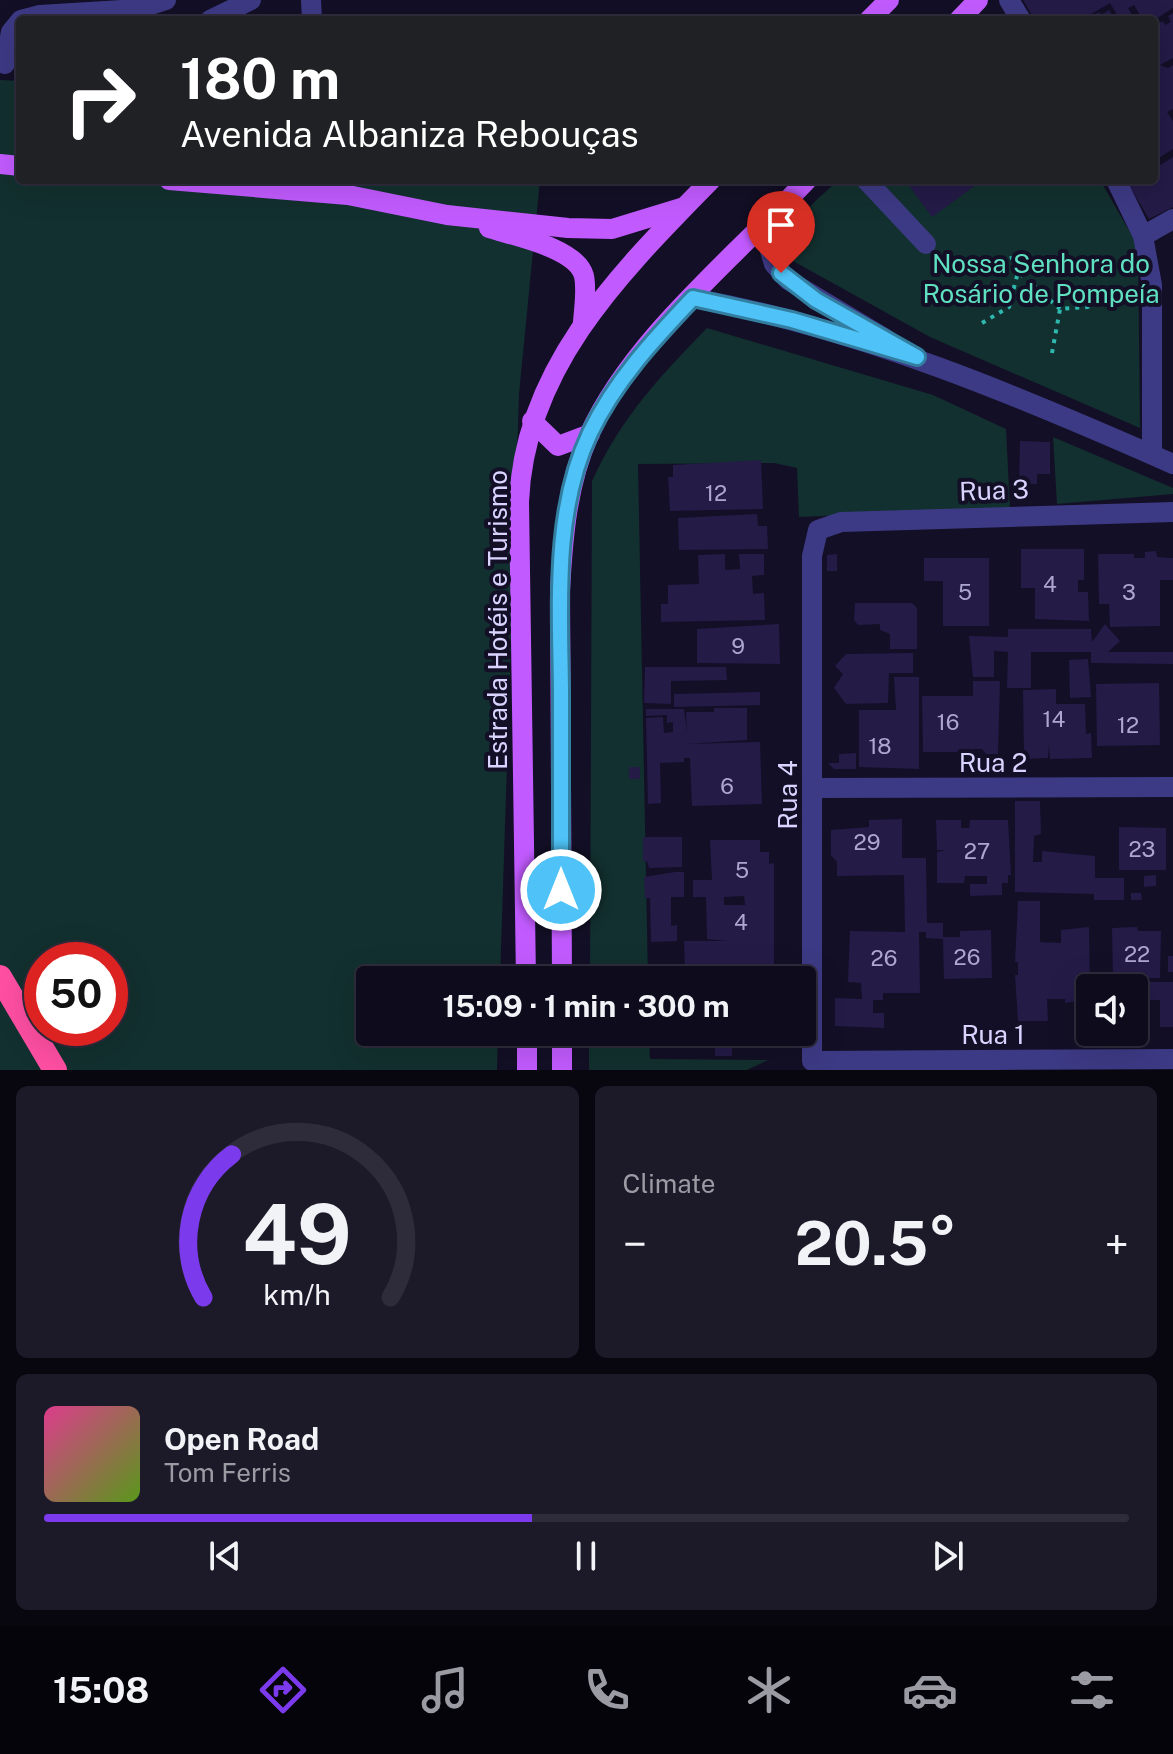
<!DOCTYPE html>
<html lang="en">
<head>
<meta charset="utf-8">
<style>
  body { margin:0; font-family:"Public Sans",sans-serif; background:#1c1929; color:#f1f3f6; height:100vh; display:flex; flex-direction:column; font-size:30px; white-space:nowrap }
  * { box-sizing:border-box; margin:0 }
  p { font-size:26px; color:#9b9ba3 }
  .icon { flex:none; width:44px; height:44px; fill:none; stroke:currentColor; stroke-width:2; stroke-linecap:round; stroke-linejoin:round }
  .map { position:relative; height:1070px; overflow:hidden }
  .panel { display:flex; flex-direction:column; gap:16px; padding:16px; background:#08060f; flex:1 }
  .panel>* { flex:none }
  .guide { position:absolute; left:16px; top:16px; width:1142px; height:168px; border-radius:8px; box-shadow:0 8px 32px #0002,0 0 0 2px #2e2b3b; background:#202124; color:#fff; overflow:hidden }
  .controls { position:absolute; left:1076px; top:974px; display:grid; gap:16px }
  .controls a { display:grid; place-items:center; width:72px; height:72px; border-radius:8px; background:#0e0b1c; box-shadow:0 8px 32px #0002,0 0 0 2px #2e2b3b; font-size:40px }
  .speed { position:absolute; left:24px; top:942px; display:flex; gap:16px; font-size:40px; font-weight:700; text-align:center }
  .speed>* { display:grid; place-content:center; width:104px; height:104px; border-radius:50%; background:#0e0b1c; box-shadow:0 8px 32px #0002,0 0 0 2px #2e2b3b; line-height:1 }
  .speed .limit { border:12px solid #d22; background:#fff; color:#111 }
  .pin { position:absolute; display:grid; place-items:center; width:68px; height:68px; color:#fff; margin:-82px -34px; border-radius:50% 50% 50% 0; rotate:-45deg; box-shadow:0 0 8px #0007 }
  .pin .icon { rotate:45deg }
  .me { position:absolute; width:88px; margin:-44px; rotate:0deg; stroke-linejoin:round; filter:drop-shadow(0 0 6px #0008) }
  .turn { display:flex; align-items:center; gap:28px; height:168px; padding:0 32px; font-size:36px }
  .turn .icon { width:104px; height:104px; stroke-width:2.5 }
  .turn b { display:block; font-size:56px; line-height:68px }
  .big { font-size:60px; font-weight:700; line-height:1.1 }
  .panel .card { flex:1; display:flex; flex-direction:column; justify-content:center; gap:12px; min-width:0; padding:0 28px; border-radius:12px; background:#1c1929 }
  .panel .dial { align-items:center; gap:0 }
  .dial svg { height:208px; overflow:visible; fill:none; stroke:#2e2b3b; stroke-width:7; stroke-linecap:round; text-anchor:middle }
  .dial text { fill:#f1f3f6; stroke:none }
  .song { display:flex; align-items:center; gap:24px }
  .cover { width:96px; height:96px; border-radius:12px; background:linear-gradient(135deg,hsl(330 70% 55%),hsl(90 70% 35%)) }
  .played { height:8px; border-radius:4px; background:linear-gradient(90deg,#7c3aed 45%,#2e2b3b 45%) }
  .keys { display:flex; justify-content:space-around; direction:ltr }
  .heat { display:flex; justify-content:space-between; align-items:center; font-size:44px; direction:ltr }
  .panel .tiles { flex:1; display:grid; gap:16px; grid-template-columns:1fr 1fr }
  .card:last-child { grid-column:span 2 }
  .trip { position:absolute; left:356px; top:966px; width:460px; height:80px; border-radius:8px; background:#0e0b1c; box-shadow:0 8px 32px #0002,0 0 0 2px #2e2b3b; font-weight:700; line-height:80px; text-align:center }
  .dock { display:flex; height:128px; justify-content:space-around; align-items:center; background:#06040b; color:#9b9ba3 }
  .dock .icon { width:56px; height:56px }
  .dock .active { color:#7c3aed }
  .dock b { font-size:36px; color:#f1f3f6 }
  .map>svg:first-child { display:block }
  .green { fill:#12302f; fill-rule:evenodd }
  .building { fill:#241b47; fill-rule:evenodd }
  .lines { fill:none; stroke-linecap:round; stroke-linejoin:round }
  .path { stroke:#2fb8b0; stroke-width:4; stroke-dasharray:4 6; stroke-linecap:butt }
  .minor { stroke:#3d3a85; stroke-width:20 }
  .major { stroke:#c25bff; stroke-width:20 }
  .highway { stroke:#ff4fa3; stroke-width:24 }
  .route-casing { stroke:#337fa1; stroke-width:20 }
  .route { stroke:#4fc3f7; stroke-width:14 }
  .labels { text-anchor:middle; dominant-baseline:central; stroke-width:8; stroke-linejoin:round; paint-order:stroke }
  .number-label { font-size:22px; fill:#aca6d1 }
  .park-label { font-size:26px; fill:#5fe0c0; stroke:#130f26 }
  .street-label { font-size:26px; fill:#d9d4ff; stroke:#130f26 }
</style>
</head>
<body>
<div class="map">
<svg width="1173" height="1070" viewBox="0 0 1173 1070">
  <rect width="100%" height="100%" fill="#130f26"/>
  <!-- green -->
  <g class="green">
    <path d="M0,80l20,1v99h520l-21,214 -19,586h-130v52h128l-1,38h-497zM42,960h68v68h-68z"/>
    <path d="M838,180h262l38,66 2,182 -210,-91 -146,-81c-3,-30 34,-56 54,-76z"/>
    <path d="M707,328l226,67 73,34 4,79 -211,9 -2,-49 -23,-5 -136,1 10,516h-58l2,-499c31,-66 65,-101 115,-153z"/>
    <path d="M1053,437l120,51v6l-116,10z"/>
    <path d="M589,1032h60l1,27 118,1 -21,10h-158z"/>
  </g>
  <!-- building -->
  <g class="building">
    <path d="M1023,0h150v8l-19,12h-11l-9,-15 -6,3 7,12h-15l-10,-17 -29,17h-46z"/>
    <path d="M1109,10l6,10h-29l13,-8 2,3z"/>
    <path d="M1173,13v45l-13,7 8,3 5,-3v44l-6,3 6,9v28l-19,12v-135l9,-5 2,4 6,-3 -3,-6z"/>
    <path d="M1173,157v50l-24,12 -20,-34 7,-5h18v-11z"/>
    <path d="M905,180h78l-51,37z"/>
    <path d="M1020,441l30,1v32h-13v10h-18z"/>
    <path d="M761,460l2,49 -93,2 -2,-34h5v-12z"/>
    <path d="M757,514l1,12h9l1,23 -89,1 -1,-32z"/>
    <path d="M1021,549h63v31h-6v12h10l1,29 -54,-2v-31h-14z"/>
    <path d="M1156,551l1,6 16,1v22h-13v46l-50,1 -1,-23h-10l-1,-50h36v4h11v-6z"/>
    <path d="M725,554v16l15,-1 -1,-15h25v21l-12,1 1,18 11,-1 1,27 -104,2v-18h7v-19l31,-1 -1,-29z"/>
    <path d="M837,554v17h-10v-16z"/>
    <path d="M924,558h65v68h-46v-45h-19z"/>
    <path d="M855,603h57l5,5v41h-27v-15l-10,-4v-6l-22,1 -4,-5z"/>
    <path d="M779,624l1,40 -83,-1v-34z"/>
    <path d="M1105,624l15,17 -12,11h65v12l-82,-1v-11h-60v36h-24l1,-36 -14,-1v26h-21l-4,-41 39,1v-8h83l1,13z"/>
    <path d="M913,653v20h-24l-1,30 -42,1 -12,-16 9,-14 -8,-8 11,-12z"/>
    <path d="M1088,659l3,38 -21,1 -1,-38z"/>
    <path d="M645,667h81l1,13 -56,1v23l-27,-1z"/>
    <path d="M894,677h25v92l-60,-2v-57h37z"/>
    <path d="M973,681h27l-2,73h-12l-4,-5h-9v3h-50l-1,-56h51z"/>
    <path d="M1159,683l1,62 -63,1 -1,-62z"/>
    <path d="M1056,689v15h29l1,30 5,-1 1,25 -42,1 -1,-14 -1,13 -24,1 -1,-69z"/>
    <path d="M760,692v13l-86,2v-13z"/>
    <path d="M714,708h33v32l-60,4 73,-2 2,62 -70,2 -2,-48h-6v4l-24,1 1,40 -13,1 -2,-86 17,-1 1,16 9,-1v-10l-6,1v-8l-21,1v-7h38l3,24 -1,-21h28z"/>
    <path d="M856,753v16h-22l-6,-6h11v-9z"/>
    <rect x="629" y="767" width="11" height="12"/>
    <path d="M1015,801h25l1,33 -7,2 -1,26h9v-11l53,5v22h29v22h-30v-6l-79,-2z"/>
    <path d="M902,819v39h24l1,65h16v16l-17,-1v-6h-7l1,61h-37v7h-10v13h11v15l-49,-2v-28l27,1 -1,-16 -13,-1 2,-51 55,1 -1,-57 -67,1v-14l-6,-7v-25l38,-3v-7z"/>
    <path d="M936,820h25v8h8l1,-8h38l3,55h-3v8h-6v12l-32,1v-12h17v-8h-22l-1,7h-27v-31l9,-2h-9z"/>
    <path d="M1119,827l47,1v42h-47z"/>
    <path d="M643,837h39v30l-33,1 -2,-7h-4z"/>
    <path d="M710,840h50v12h9v12l5,-1v106h-9v11h-112v-9h32l-1,-30h44l-21,-2 -1,-42h-13v-17h19zM744,896l1,9h-21v-8z"/>
    <path d="M675,872h9v25h-13v29l6,-1v16l-26,1 -1,-44h-5l-1,-21z"/>
    <path d="M1156,875v11l-12,1v-11z"/>
    <path d="M1131,893h10l1,7h-11z"/>
    <path d="M1018,901h22v41l21,1v-13l28,-3 1,72 -25,4v-4h-18l1,22h-30l-3,-46h3v-13h-3z"/>
    <path d="M1137,927l1,4h23l-1,47h-47l-1,-50z"/>
    <path d="M991,930l1,48 -48,1 -1,-42h17v-6z"/>
    <rect x="1168" y="956" width="5" height="16"/>
    <path d="M1149,982h24v45h-13v-27h-12l1,22 -15,1v-35l15,2z"/>
    <path d="M704,1032h66v11h-38v13h-17v-13l-11,1z"/>
  </g>
  <g class="lines">
    <!-- path -->
    <g class="path">
      <path d="M1011,256l7,16"/>
      <path d="M982,323l27,-16 9,-35 42,37"/>
      <path d="M1052,353l8,-44 27,-2 27,-9"/>
    </g>
    <!-- minor -->
    <g class="minor">
      <path d="M311,0l1,20"/>
      <path d="M1009,0l12,20"/>
      <path d="M21,20l19,-5 98,-6 28,-9"/>
      <path d="M210,20l41,-20"/>
      <path d="M5,64l6,-32 9,-11"/>
      <path d="M341,180l7,15"/>
      <path d="M866,180l60,64"/>
      <path d="M1116,180l27,56 9,49v169"/>
      <path d="M763,227l11,37 14,16 98,59"/>
      <path d="M1143,236l30,-17"/>
      <path d="M693,298c167,31 324,97 480,166"/>
      <path d="M1173,512l-332,10 -23,8 -6,26v505l361,-2"/>
      <path d="M813,788l360,-1"/>
    </g>
    <!-- major -->
    <g class="major">
      <path d="M869,20l20,-20"/>
      <path d="M959,20l19,-20"/>
      <path d="M0,164l20,2"/>
      <path d="M169,180l179,15 99,20 121,13 44,1 72,-22"/>
      <path d="M489,228c25,8 88,20 95,48 3,14 0,32 -1,46"/>
      <path d="M532,421l26,25 32,-12"/>
      <path d="M526,980l-7,-478c5,-135 103,-231 192,-322"/>
      <path d="M562,980l-2,-390c3,-53 7,-106 29,-155 44,-97 146,-178 218,-255"/>
      <path d="M527,1032v38"/>
      <path d="M562,1032v38"/>
    </g>
    <!-- highway -->
    <path class="highway" d="M0,977l55,93"/>
  </g>
  <g class="lines">
    <!-- route casing -->
    <g class="route-casing">
      <path id="route" d="M561,890c0,-67 0,-134 0,-200 -1,-85 -8,-179 29,-257 25,-52 64,-94 103,-135l99,22 125,37 -101,-57 -35,-27"/>
    </g>
    <!-- route -->
    <use href="#route" class="route"/>
  </g>
  <g class="labels">
    <!-- number labels -->
    <g class="number-label">
      <text x="716" y="493">12</text>
      <text x="1050" y="584">4</text>
      <text x="965" y="592">5</text>
      <text x="1129" y="592">3</text>
      <text x="738" y="646">9</text>
      <text x="1054" y="719">14</text>
      <text x="948" y="722">16</text>
      <text x="1128" y="725">12</text>
      <text x="880" y="746">18</text>
      <text x="727" y="786">6</text>
      <text x="867" y="842">29</text>
      <text x="1142" y="849">23</text>
      <text x="977" y="851">27</text>
      <text x="742" y="870">5</text>
      <text x="741" y="922">4</text>
      <text x="1137" y="954">22</text>
      <text x="967" y="957">26</text>
      <text x="884" y="958">26</text>
    </g>
    <!-- park labels -->
    <g class="park-label">
      <text x="1041" y="263">Nossa Senhora do<tspan x="1041" dy="30">Rosário de Pompeía</tspan></text>
    </g>
    <!-- street labels -->
    <g class="street-label">
      <text transform="translate(994 490) rotate(-2)">Rua 3</text>
      <text transform="translate(497 620) rotate(-90)">Estrada Hotéis e Turismo</text>
      <text x="993" y="762">Rua 2</text>
      <text transform="translate(787 795) rotate(-90)">Rua 4</text>
      <text x="993" y="1034">Rua 1</text>
    </g>
  </g>
</svg>
<div class="controls">
<a><svg class="icon" aria-label="sound" viewBox="0 0 24 24"><path d="M4 9h4l5-4v14l-5-4H4zM17 9q2 3 0 6"/></svg></a>
</div>
<div class="speed"><div class="limit">50</div></div>
<div class="pin" style="left:781px;top:273px;background:#d93025"><svg class="icon" aria-label="arrive" viewBox="0 0 24 24"><path d="M6 21V4h12l-3 4 3 4H6"/></svg></div>
<svg class="me" style="left:561px;top:890px" viewBox="-20 -20 40 40"><circle r="17" fill="#4fc3f7" stroke="#fff" stroke-width="3"/><path d="M0-11L8 9 0 5-8 9z" fill="#fff"/></svg>
<div class="trip">15:09 · 1 min · 300 m</div>
<div class="guide">
<div class="turn"><svg class="icon" aria-label="right" viewBox="0 0 24 24"><path d="M7 20v-9h11M14 6l5 5-5 5"/></svg><div><b>180 m</b>Avenida Albaniza Rebouças</div></div>
</div>
</div>
<section class="panel">
<div class="tiles">
<div class="card dial"><svg viewBox="0 0 100 80">
<path d="M14 69A42 42 0 1 1 86 69"/>
<path d="M14 69A42 42 0 0 1 25 14" stroke="#7c3aed"/>
<text x="50" y="56" font-size="32" font-weight="700">49</text>
<text x="50" y="72" font-size="11">km/h</text>
</svg></div>
<div class="card"><p>Climate</p>
<div class="heat"><a>−</a><b class="big">20.5°</b><a>+</a></div>
</div>
<div class="card">
<div class="song"><i class="cover"></i><div><b>Open Road</b><p>Tom Ferris</p></div></div>
<div class="played"></div>
<div class="keys"><svg class="icon" aria-label="previous" viewBox="0 0 24 24"><path d="M18 5L8 12l10 7zM5 5v14"/></svg><svg class="icon" aria-label="pause" viewBox="0 0 24 24"><path d="M8 5v14M16 5v14"/></svg><svg class="icon" aria-label="next" viewBox="0 0 24 24"><path d="M6 5l10 7-10 7zM19 5v14"/></svg></div>
</div>
</div>
</section>
<nav class="dock">
<b>15:08</b>
<svg class="icon active" aria-label="directions" viewBox="0 0 24 24"><path d="M12 3l9 9-9 9-9-9zM9 14v-3h6M13 9l2 2-2 2"/></svg>
<svg class="icon" aria-label="music" viewBox="0 0 24 24"><path d="M9 18V5l10-2v13"/><circle cx="6" cy="18" r="3"/><circle cx="16" cy="16" r="3"/></svg>
<svg class="icon" aria-label="phone" viewBox="0 0 24 24"><path d="M5 4h4l2 5-3 2q2 4 5 5l2-3 5 2v4C11 20 4 13 5 4z"/></svg>
<svg class="icon" aria-label="climate" viewBox="0 0 24 24"><path d="M12 3v18M4 7l16 10M4 17L20 7"/></svg>
<svg class="icon" aria-label="car" viewBox="0 0 24 24"><path d="M5 17H2v-5l4-1 3-4h7l3 4 3 1v5h-3M9 17h6M6 11h13"/><circle cx="7" cy="17" r="2"/><circle cx="17" cy="17" r="2"/></svg>
<svg class="icon" aria-label="filters" viewBox="0 0 24 24"><path d="M4 7h16M4 17h16"/><circle cx="9" cy="7" r="2"/><circle cx="15" cy="17" r="2"/></svg>
</nav>
</body>
</html>
